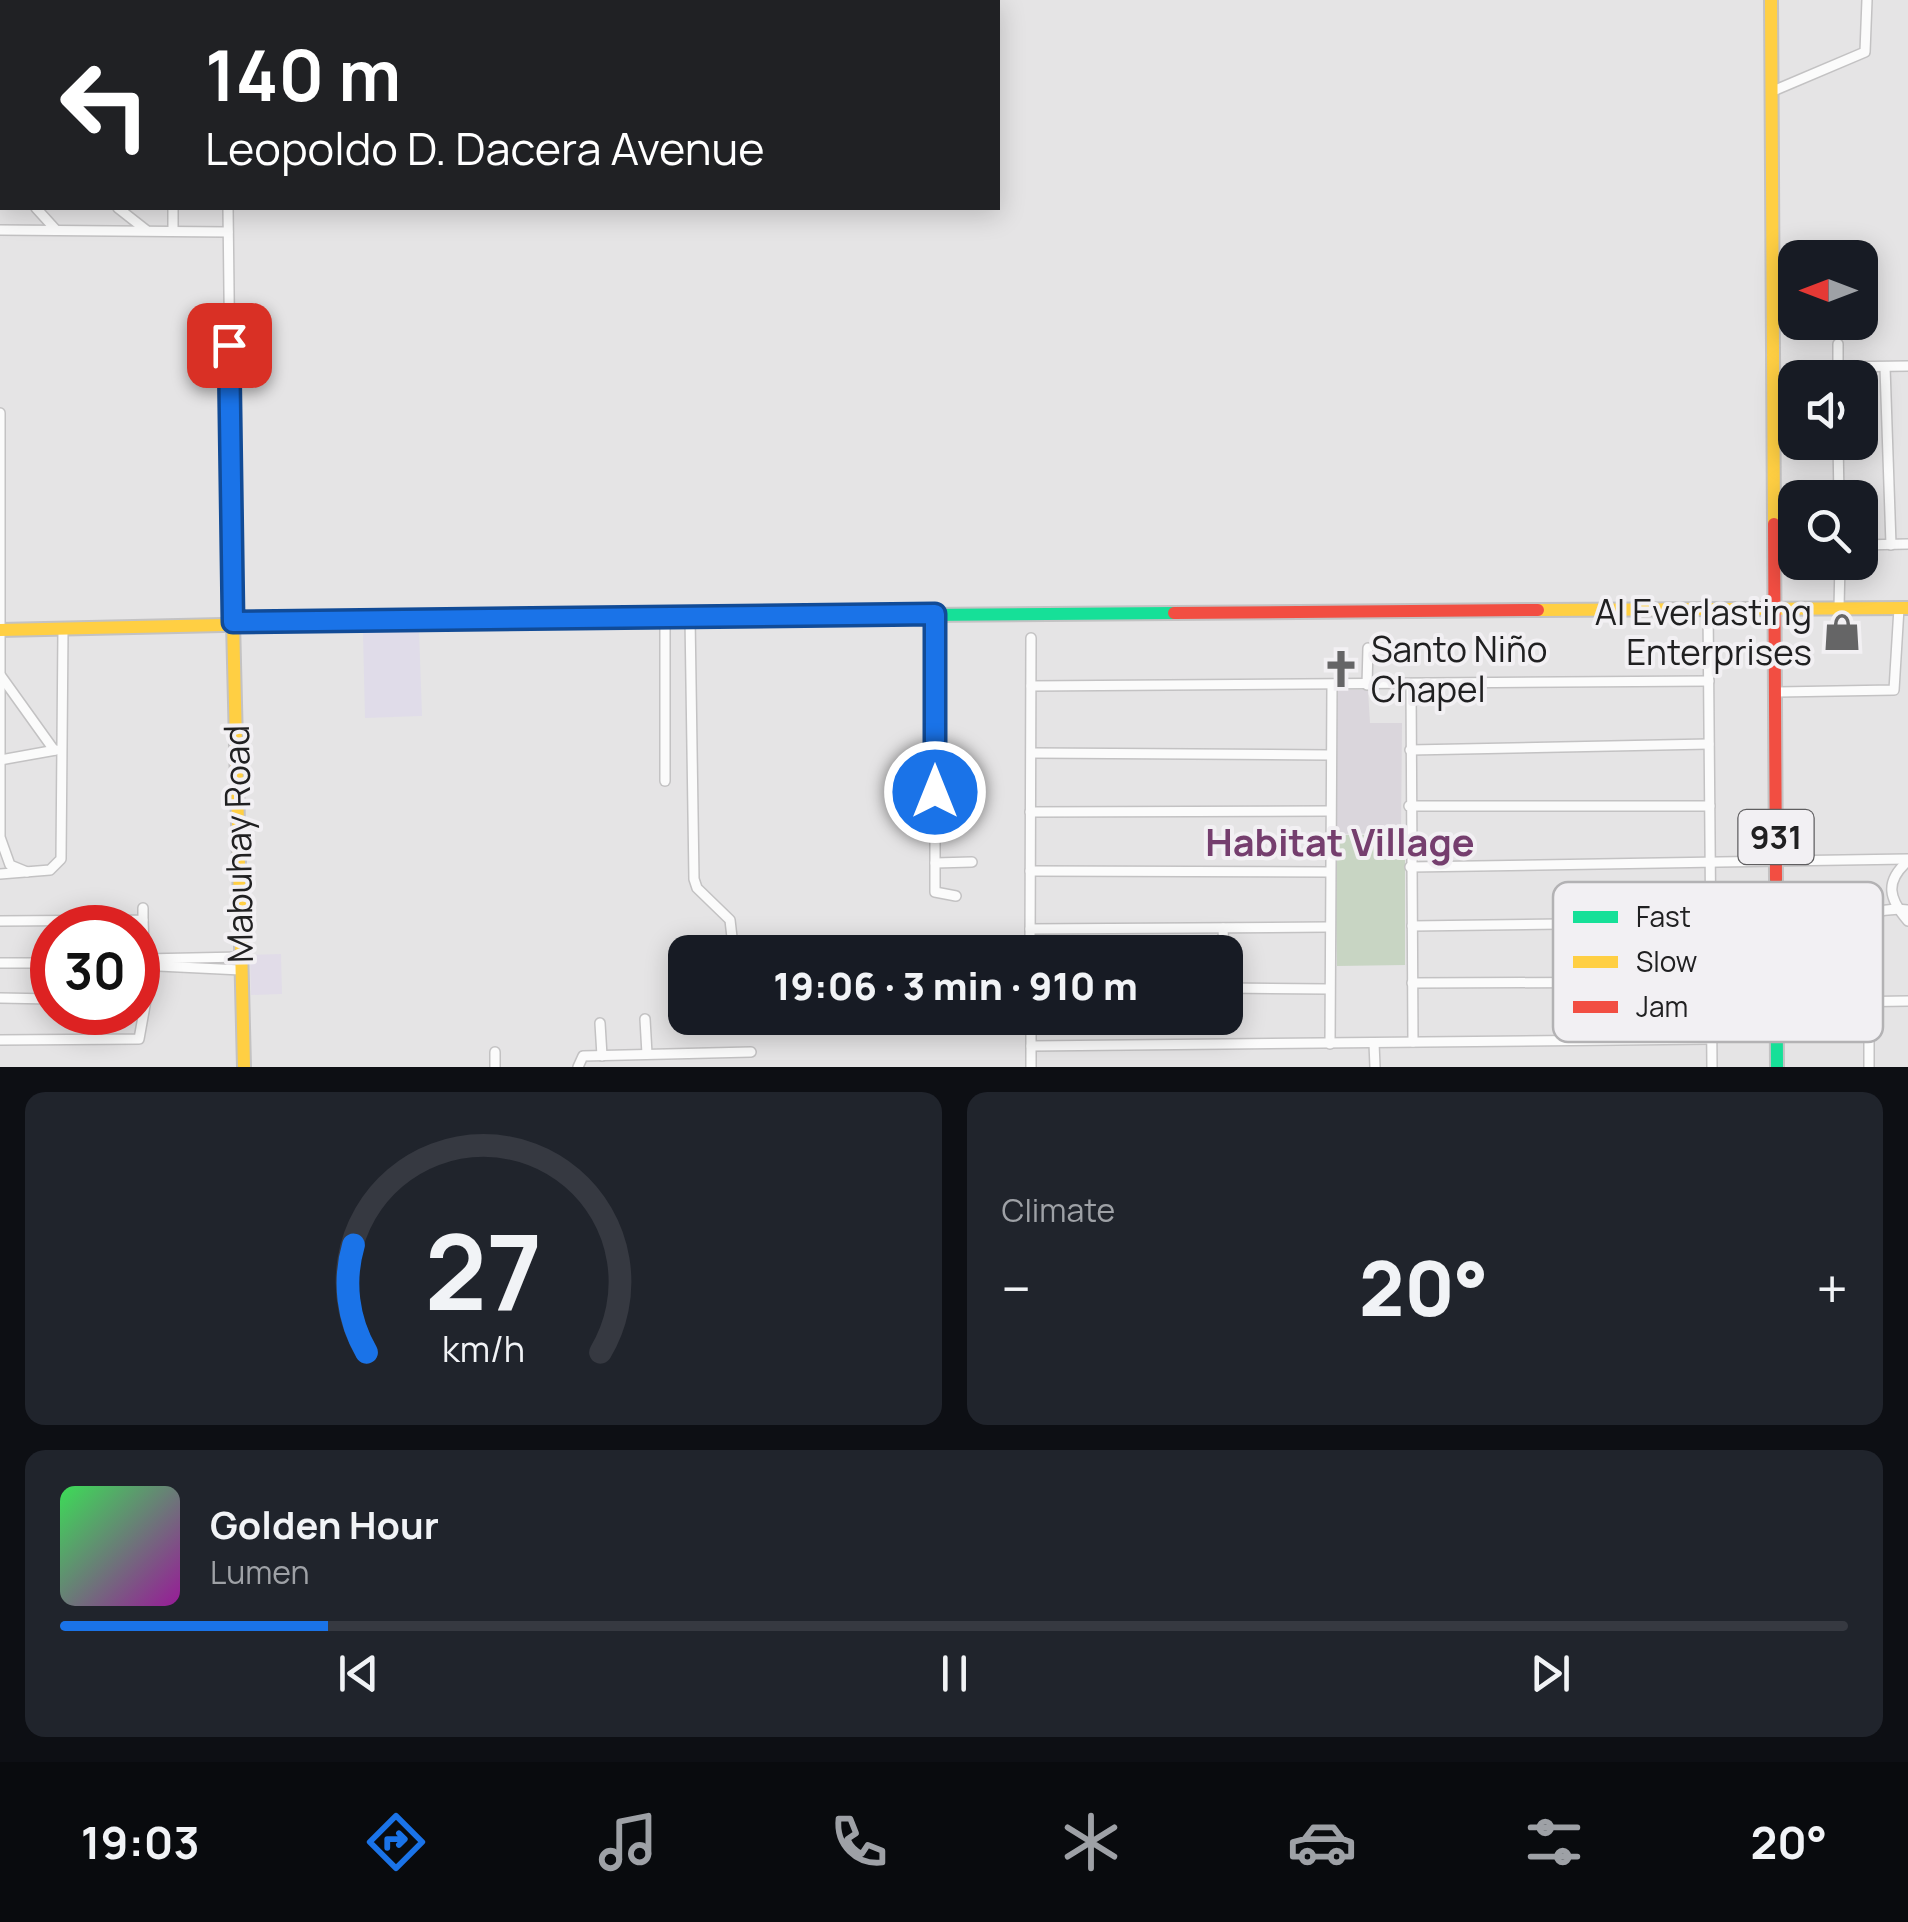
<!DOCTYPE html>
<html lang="en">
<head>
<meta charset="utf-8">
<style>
  body { margin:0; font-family:Manrope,sans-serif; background:#20242c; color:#f1f3f6; height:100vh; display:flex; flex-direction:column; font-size:38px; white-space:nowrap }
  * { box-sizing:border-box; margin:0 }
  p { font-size:32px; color:#9ea1a6 }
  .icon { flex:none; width:55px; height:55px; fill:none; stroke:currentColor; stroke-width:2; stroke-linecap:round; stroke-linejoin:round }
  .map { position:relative; height:1067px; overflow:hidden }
  .drawer { display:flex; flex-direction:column; gap:25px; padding:25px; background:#0d0f14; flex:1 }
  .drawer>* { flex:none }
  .hud { position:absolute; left:0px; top:0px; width:1000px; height:210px; box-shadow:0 5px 25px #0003; background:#202124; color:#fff; overflow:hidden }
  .needle { width:65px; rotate:270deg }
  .controls { position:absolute; left:1778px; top:240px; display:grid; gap:20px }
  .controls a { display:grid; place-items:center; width:100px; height:100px; border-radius:20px; background:#171b24; box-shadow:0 5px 25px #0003; font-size:50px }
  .speed { position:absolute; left:30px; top:905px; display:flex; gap:20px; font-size:50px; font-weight:700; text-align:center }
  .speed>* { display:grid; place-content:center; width:130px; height:130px; border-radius:50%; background:#171b24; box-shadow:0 5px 25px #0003; line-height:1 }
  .speed .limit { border:15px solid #d22; background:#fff; color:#111 }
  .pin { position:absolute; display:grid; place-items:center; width:85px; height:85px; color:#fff; margin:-42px; border-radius:20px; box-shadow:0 5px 15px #0006 }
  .me { position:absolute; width:110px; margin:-55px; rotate:0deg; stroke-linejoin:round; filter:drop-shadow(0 0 8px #0008) }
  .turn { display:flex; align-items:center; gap:35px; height:210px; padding:0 40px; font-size:45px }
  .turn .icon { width:130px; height:130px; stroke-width:2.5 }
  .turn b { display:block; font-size:70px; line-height:85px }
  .big { font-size:75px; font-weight:800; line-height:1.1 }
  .drawer .tile { flex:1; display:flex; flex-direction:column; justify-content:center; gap:15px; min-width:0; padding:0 35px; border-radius:20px; background:#20242c }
  .drawer .dial { align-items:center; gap:0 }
  .dial svg { height:260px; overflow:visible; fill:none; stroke:#363941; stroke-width:7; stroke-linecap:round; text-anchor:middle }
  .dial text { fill:#f1f3f6; stroke:none }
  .song { display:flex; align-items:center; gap:30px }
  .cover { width:120px; height:120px; border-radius:15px; background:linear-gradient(135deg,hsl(130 70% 55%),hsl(300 70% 35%)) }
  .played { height:10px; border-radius:5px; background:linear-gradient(90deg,#1a73e8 15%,#363941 15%) }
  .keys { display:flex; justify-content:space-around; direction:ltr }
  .heat { display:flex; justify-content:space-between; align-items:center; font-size:55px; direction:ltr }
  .drawer .tiles { flex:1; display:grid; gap:25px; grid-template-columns:1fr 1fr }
  .tile:last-child { grid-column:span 2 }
  .trip { position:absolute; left:668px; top:935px; width:575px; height:100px; border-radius:20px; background:#171b24; box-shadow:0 5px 25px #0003; font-weight:800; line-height:100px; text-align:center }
  .tabs { display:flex; height:160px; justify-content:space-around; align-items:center; background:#090b0e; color:#9ea1a6 }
  .tabs .icon { width:70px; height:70px }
  .tabs .selected { color:#1a73e8 }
  .tabs b { font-size:45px; color:#f1f3f6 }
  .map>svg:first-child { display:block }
  .commercial { fill:#e1dce8 }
  .industrial { fill:#e0dce9 }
  .built { fill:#dad6dc }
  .green { fill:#c8d5c3 }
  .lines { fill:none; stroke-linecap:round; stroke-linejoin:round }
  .street-casing { stroke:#c3c2c3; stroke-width:12 }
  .fast-casing { stroke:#c3c2c3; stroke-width:16 }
  .slow-casing { stroke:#c3c2c3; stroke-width:16 }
  .jam-casing { stroke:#c3c2c3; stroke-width:16 }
  .street { stroke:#fbfbfb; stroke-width:9 }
  .fast { stroke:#16e098; stroke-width:12 }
  .slow { stroke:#ffcf43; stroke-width:12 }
  .jam { stroke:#f24e42; stroke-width:12 }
  .route-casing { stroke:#114b97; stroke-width:25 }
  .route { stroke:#1a73e8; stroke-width:18 }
  .labels { text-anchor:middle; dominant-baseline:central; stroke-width:8; stroke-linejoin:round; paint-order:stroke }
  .shield { fill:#f2f0f3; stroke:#5f5e60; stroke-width:2.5 }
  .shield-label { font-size:32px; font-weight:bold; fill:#202021 }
  .poi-label { font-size:35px; fill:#202021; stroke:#f2f0f3; text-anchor:end }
  .street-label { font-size:35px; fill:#202021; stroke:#f2f0f3 }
  .neighbourhood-label { font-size:38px; font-weight:bold; fill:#753e6e; stroke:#f2f0f3 }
  .key { fill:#f2f0f3; stroke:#b3b2b4; stroke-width:2.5 }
  .key-label { font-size:28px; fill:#202021 }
</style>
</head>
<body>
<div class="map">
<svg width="1908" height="1067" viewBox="0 0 1908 1067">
  <rect width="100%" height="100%" fill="#e5e4e5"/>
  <!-- commercial -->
  <path class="commercial" d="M281,954l1,40 -31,1 -1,-40z"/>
  <!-- industrial -->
  <path class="industrial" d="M419,631l3,85 -57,2 -2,-86z"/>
  <!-- built -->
  <path class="built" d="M1336,690h32l2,33h32l-1,110 -66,1z"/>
  <!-- green -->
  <path class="green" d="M1334,835h71v130l-68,1z"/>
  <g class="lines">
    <!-- street casing -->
    <g class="street-casing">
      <g id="street">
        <path d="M226,0v2"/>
        <path d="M168,2v-2"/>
        <path d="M1773,91l92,-39 2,-52"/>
        <path d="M0,99h2"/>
        <path d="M36,208l20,22"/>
        <path d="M118,208l28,22"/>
        <path d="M173,208v23"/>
        <path d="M228,208l5,414"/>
        <path d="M0,230l228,2"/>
        <path d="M1838,367l70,-1"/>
        <path d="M1885,367l6,178"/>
        <path d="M1838,378v-34"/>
        <path d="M0,413v424l10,28 17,7"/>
        <path d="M1838,442l1,56"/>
        <path d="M1860,545l48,-1"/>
        <path d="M1708,608l4,459"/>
        <path d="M1839,608l1,-46"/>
        <path d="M935,614v278l21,4"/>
        <path d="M690,617l4,262 3,9 33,32 3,26"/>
        <path d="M1,676l53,74"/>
        <path d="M1411,684l2,358"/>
        <path d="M1367,685l1,-37"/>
        <path d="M1031,686l678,-5"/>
        <path d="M1776,692l118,-2 5,-82"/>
        <path d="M1410,750l299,-6"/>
        <path d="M1032,753l297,2"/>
        <path d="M0,760l56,-10"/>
        <path d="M665,781v-164"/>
        <path d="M1409,806h301"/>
        <path d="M1030,812l299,-1"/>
        <path d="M1908,861c-24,21 -19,38 0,60"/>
        <path d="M935,863l37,-1"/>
        <path d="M1410,867l498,-8"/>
        <path d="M1030,871l298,1"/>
        <path d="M0,874l50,-4 11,-11 2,-229"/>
        <path d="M0,921l143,-1v-12"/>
        <path d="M1412,926l299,-4"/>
        <path d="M1223,928l1,24"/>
        <path d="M1030,929l298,-2"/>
        <path d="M1030,952l1,-314"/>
        <path d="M144,959l97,-2"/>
        <path d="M0,963h52"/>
        <path d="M138,965l103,5"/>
        <path d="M1778,979c37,-31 77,-76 130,-69"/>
        <path d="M1412,983l299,-1"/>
        <path d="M1225,988l103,1"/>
        <path d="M0,998l52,1"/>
        <path d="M1869,1001v66"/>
        <path d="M1777,1003l131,-2"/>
        <path d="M1031,1018v49"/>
        <path d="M645,1019l2,35"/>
        <path d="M600,1023l2,33"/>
        <path d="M0,1040l139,-1 7,-39 -3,-80"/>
        <path d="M1374,1043l1,24"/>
        <path d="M1330,1044l2,-358"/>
        <path d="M1031,1046l680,-7"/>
        <path d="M495,1052v15"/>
        <path d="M578,1067l5,-11 168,-4"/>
      </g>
    </g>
    <!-- fast casing -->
    <g class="fast-casing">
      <g id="fast">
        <path d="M541,618l633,-5"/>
        <path d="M1776,879l1,188"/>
      </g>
    </g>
    <!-- slow casing -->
    <g class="slow-casing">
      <g id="slow">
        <path d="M1771,0l3,524"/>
        <path d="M1538,610l370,-2"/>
        <path d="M233,622l11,445"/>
        <path d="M0,630l541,-12"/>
      </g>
    </g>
    <!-- jam casing -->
    <g class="jam-casing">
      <g id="jam">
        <path d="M1774,524l2,355"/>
        <path d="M1174,613l364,-3"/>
      </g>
    </g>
    <!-- street -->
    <use href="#street" class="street"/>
    <!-- fast -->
    <use href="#fast" class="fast"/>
    <!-- slow -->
    <use href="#slow" class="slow"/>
    <!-- jam -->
    <use href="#jam" class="jam"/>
  </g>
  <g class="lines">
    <!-- route casing -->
    <g class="route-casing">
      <path id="route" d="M229,345l4,277 702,-8v178"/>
    </g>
    <!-- route -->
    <use href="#route" class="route"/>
  </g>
  <!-- icons -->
  <defs>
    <g id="shop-bare" transform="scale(3)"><path d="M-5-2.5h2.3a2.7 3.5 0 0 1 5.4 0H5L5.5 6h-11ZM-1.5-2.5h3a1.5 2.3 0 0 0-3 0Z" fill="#656566" stroke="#f2f0f3" stroke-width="2.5" paint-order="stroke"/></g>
    <g id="church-bare" transform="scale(3)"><path d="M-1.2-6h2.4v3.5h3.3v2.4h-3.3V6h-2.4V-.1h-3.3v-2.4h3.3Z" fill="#656566" stroke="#f2f0f3" stroke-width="2.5" paint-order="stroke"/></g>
  </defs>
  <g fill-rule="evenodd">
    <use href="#shop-bare" x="1842" y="632"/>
    <use href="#church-bare" x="1341" y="669"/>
  </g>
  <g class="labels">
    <!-- shield labels -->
    <rect class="shield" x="1738.5" y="810" width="75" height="54" rx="8"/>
    <g class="shield-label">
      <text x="1776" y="837">931</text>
    </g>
    <!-- poi labels -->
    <g class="poi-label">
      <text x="1812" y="612">AI Everlasting<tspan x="1812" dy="40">Enterprises</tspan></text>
      <text x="1371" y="649" text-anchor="start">Santo Niño<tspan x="1371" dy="40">Chapel</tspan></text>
    </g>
    <!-- street labels -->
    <g class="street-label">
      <text transform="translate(238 844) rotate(-91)">Mabuhay Road</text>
    </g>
    <!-- neighbourhood labels -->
    <g class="neighbourhood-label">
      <text x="1340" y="841">Habitat Village</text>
    </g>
  </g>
  <!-- legend -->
  <rect x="1553" y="882" width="330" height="160" rx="15" class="key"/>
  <rect x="1573" y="911" width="45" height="12" fill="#16e098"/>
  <rect x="1573" y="956" width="45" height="12" fill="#ffcf43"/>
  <rect x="1573" y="1001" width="45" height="12" fill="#f24e42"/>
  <g class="key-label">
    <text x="1636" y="927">Fast</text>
    <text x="1636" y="972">Slow</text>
    <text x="1636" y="1017">Jam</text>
  </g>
</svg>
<div class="controls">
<a><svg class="needle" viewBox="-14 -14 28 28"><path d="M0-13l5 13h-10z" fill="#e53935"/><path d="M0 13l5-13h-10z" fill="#9ea1a6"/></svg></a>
<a><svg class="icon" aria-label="sound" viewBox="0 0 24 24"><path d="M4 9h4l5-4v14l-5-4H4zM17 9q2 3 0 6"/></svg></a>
<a><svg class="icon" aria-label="search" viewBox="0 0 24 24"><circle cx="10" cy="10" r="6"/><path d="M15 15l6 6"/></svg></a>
</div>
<div class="speed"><div class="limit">30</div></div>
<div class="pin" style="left:229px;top:345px;background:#d93025"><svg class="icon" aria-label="arrive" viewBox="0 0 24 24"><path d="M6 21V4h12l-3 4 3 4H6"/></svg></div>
<svg class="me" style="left:935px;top:792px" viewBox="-20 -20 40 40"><circle r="17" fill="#1a73e8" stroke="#fff" stroke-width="3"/><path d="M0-11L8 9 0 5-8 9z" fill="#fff"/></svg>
<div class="trip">19:06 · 3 min · 910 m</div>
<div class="hud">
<div class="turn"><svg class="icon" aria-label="left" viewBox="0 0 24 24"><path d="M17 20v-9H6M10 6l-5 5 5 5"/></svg><div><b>140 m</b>Leopoldo D. Dacera Avenue</div></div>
</div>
</div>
<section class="drawer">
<div class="tiles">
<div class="tile dial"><svg viewBox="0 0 100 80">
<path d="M14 69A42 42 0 1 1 86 69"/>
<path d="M14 69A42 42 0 0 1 10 36" stroke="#1a73e8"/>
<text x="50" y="56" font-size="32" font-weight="700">27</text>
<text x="50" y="72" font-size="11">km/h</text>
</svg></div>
<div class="tile"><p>Climate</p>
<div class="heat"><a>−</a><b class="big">20°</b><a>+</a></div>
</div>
<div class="tile">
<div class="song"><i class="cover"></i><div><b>Golden Hour</b><p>Lumen</p></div></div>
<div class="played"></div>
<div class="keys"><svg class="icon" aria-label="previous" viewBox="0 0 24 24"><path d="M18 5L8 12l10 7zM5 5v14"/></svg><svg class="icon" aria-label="pause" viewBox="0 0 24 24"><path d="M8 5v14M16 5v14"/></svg><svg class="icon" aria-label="next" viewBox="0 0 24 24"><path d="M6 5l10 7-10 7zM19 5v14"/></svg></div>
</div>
</div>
</section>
<nav class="tabs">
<b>19:03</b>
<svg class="icon selected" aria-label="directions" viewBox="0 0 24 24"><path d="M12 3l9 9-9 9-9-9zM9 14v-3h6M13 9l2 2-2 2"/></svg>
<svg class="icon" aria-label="music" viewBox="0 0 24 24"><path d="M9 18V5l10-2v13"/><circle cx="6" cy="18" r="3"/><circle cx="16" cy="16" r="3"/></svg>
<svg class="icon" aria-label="phone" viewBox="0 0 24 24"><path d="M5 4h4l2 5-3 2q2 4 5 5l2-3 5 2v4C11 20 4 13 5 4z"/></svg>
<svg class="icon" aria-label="climate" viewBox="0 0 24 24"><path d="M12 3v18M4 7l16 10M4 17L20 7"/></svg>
<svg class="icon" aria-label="car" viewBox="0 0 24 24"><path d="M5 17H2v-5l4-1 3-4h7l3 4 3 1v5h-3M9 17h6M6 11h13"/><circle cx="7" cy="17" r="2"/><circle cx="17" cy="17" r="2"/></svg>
<svg class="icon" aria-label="filters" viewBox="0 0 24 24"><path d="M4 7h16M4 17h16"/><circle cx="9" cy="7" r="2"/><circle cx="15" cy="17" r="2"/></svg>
<b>20°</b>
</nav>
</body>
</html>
